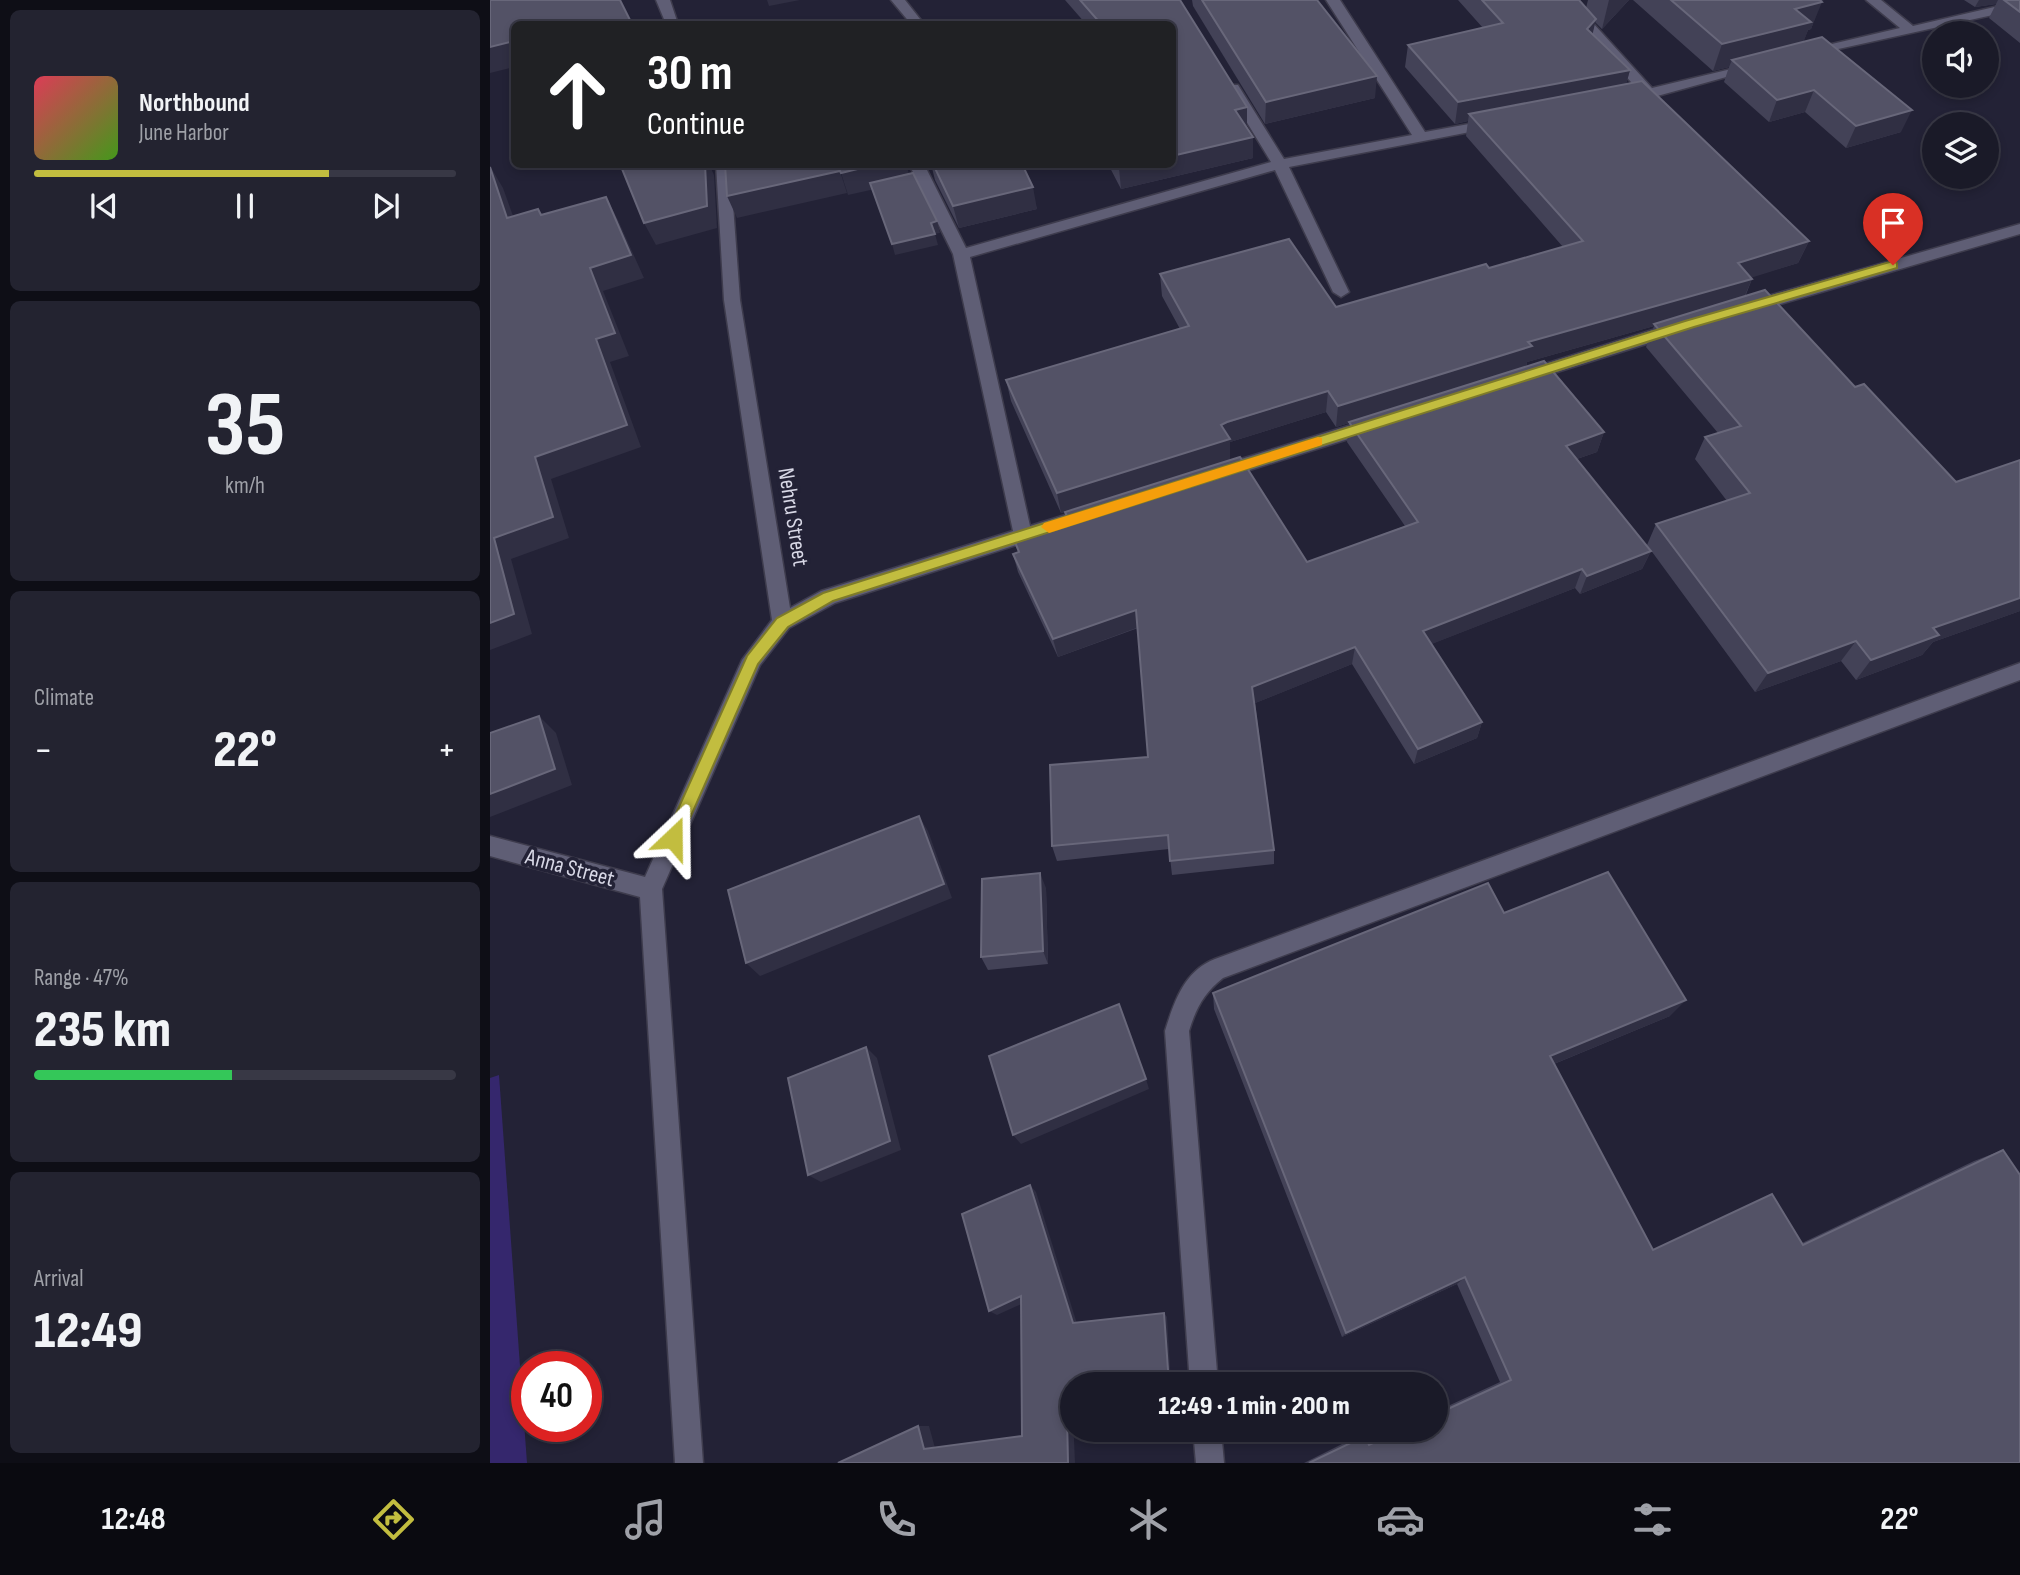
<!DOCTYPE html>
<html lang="en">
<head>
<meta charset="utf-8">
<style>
  body { margin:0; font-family:"Sofia Sans Condensed",sans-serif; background:#232330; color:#f1f3f6; height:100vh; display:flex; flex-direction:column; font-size:26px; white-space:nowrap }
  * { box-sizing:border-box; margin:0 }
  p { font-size:23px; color:#9fa1a8 }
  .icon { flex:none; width:38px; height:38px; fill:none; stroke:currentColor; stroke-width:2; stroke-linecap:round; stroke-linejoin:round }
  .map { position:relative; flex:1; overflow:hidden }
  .panel { display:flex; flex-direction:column; gap:10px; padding:10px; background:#0e0e16; width:490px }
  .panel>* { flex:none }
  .hud { position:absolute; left:21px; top:21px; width:665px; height:147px; border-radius:10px; box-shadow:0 4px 10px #0003,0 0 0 2px #383845; background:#202124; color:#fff; overflow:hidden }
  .fabs { position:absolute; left:1432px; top:21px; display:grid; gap:14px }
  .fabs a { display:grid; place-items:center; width:77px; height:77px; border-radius:50%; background:#1a1a28; box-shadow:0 4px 10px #0003,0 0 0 2px #383845; font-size:35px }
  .speed { position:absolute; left:21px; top:1351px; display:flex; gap:14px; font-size:35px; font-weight:700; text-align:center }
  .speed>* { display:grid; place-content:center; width:91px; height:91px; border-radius:50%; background:#1a1a28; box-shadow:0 4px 10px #0003,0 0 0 2px #383845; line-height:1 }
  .speed .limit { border:10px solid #d22; background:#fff; color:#111 }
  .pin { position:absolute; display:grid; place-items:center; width:60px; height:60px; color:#fff; margin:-72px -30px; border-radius:50% 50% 50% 0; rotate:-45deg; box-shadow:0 0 7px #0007 }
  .pin .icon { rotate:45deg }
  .me { position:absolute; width:77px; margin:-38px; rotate:23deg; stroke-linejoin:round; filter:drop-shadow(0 0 5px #0008) }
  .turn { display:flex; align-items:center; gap:24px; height:147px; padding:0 21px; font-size:32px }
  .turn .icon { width:91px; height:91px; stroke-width:2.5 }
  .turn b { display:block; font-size:49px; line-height:60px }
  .big { font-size:52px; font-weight:800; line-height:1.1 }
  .panel .widget { flex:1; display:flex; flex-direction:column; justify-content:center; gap:10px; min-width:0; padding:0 24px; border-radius:10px; background:#232330 }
  .panel .dial { align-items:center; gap:0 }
  .dial b { font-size:91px; line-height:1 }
  .song { display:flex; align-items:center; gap:21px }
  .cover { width:84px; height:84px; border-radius:10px; background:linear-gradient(135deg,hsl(350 70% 55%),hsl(100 70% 35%)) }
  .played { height:7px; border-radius:4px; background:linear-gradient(90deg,#c2bd3f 70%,#383845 70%) }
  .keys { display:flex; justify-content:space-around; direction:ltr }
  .heat { display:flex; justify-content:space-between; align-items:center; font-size:38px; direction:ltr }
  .charge { height:10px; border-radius:5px; background:linear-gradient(90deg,#34c759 47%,#383845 0) }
  .trip { position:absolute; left:570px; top:1372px; width:388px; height:70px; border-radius:35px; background:#1a1a28; box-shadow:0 4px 10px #0003,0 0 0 2px #383845; font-weight:800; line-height:70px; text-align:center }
  .dock { display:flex; height:112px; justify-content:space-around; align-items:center; background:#0a0a10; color:#9fa1a8 }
  .dock .icon { width:49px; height:49px }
  .dock .active { color:#c2bd3f }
  .dock b { font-size:32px; color:#f1f3f6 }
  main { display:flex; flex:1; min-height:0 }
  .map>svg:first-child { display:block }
  .water { fill:#35276d }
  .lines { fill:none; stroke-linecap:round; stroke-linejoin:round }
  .minor-casing { stroke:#3e3c4d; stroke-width:3 }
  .minor { fill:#5f5e75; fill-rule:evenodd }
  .wall { fill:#434257; fill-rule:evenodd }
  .shaded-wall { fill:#302f43 }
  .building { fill:#535266; stroke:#68677a; stroke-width:2 }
  .route { fill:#c2bd3f; stroke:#7e7b29; stroke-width:2 }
  .slow { fill:#f59e0b }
  .labels { text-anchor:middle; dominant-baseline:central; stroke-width:7; stroke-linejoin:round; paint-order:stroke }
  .street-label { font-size:23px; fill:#d8d8e6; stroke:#232236 }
</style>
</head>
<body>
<main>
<section class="panel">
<div class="widget">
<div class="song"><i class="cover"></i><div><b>Northbound</b><p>June Harbor</p></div></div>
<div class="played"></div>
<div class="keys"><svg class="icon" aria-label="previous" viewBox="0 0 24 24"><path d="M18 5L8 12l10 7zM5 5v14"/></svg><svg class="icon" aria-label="pause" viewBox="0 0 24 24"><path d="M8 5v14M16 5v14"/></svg><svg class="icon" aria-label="next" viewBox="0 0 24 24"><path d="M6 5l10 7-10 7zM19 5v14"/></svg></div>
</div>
<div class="widget dial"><b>35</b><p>km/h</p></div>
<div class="widget"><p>Climate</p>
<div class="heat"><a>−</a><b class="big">22°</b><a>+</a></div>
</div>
<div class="widget"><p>Range · 47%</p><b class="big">235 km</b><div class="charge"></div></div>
<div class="widget"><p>Arrival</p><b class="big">12:49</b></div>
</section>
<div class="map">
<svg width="1530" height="1463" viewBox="0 0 1530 1463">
  <rect width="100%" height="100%" fill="#232236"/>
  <!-- water -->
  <path class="water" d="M9,1075l28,388h-37v-385z"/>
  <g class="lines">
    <!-- minor casing -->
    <g class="minor-casing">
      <g id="minor">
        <path d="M166,0h14l8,24h-12z"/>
        <path d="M401,0h14l19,24h-13z"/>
        <path d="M836,0h14l85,132 71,-13 5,1v6l-212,41 60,125 -8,5 -8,-5 -58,-122 -305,87 60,269 64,-20 9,7 -2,5 -266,85 -46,25 -29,37 -98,224 41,574h-28l-35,-566 -150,-41v-20l155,41 97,-217 30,-40 -48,-320 -8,-136h14l10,136 50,308 31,-17 192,-60 -60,-277 -44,-90h15l42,84 305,-86 -45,-74 2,-3h10l46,74 128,-24z"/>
        <path d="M1068,0h14l80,88 100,-24 7,4 -109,30 -28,3v-6l17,-4z"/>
        <path d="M1376,0h15l32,26 107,-25v8l-218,48v-6l98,-23z"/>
        <path d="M1530,224v10l-274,80 -8,-6 2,-4z"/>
        <path d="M1185,323l6,2v8l-159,50 -9,-6 3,-4z"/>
        <path d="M884,418l9,6 -3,5 -162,51 -9,-7 3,-5z"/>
        <path d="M1530,663v17l-797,298c-19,15 -27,30 -34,53l29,353h-28l-25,-353c9,-29 19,-60 50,-72z"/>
        <path d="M703,1430h28l3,33h-28z"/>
      </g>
    </g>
    <!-- minor -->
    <use href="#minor" class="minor"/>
  </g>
  <!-- wall -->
  <g class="wall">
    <path d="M575,0h115l67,107v21l6,30 -132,31 -13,-25h64v-140h-86z"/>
    <path d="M702,0h125l58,98 -110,26 -72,-118z"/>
    <path d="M968,0h121l7,8 2,-8h41l-27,29 -7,-7 -3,12 38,36 -4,14 183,157 -11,22 -47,14 1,2 -7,18 110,90 101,95 64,-22v151l-87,31 -11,13 -66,25 -15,-19 -86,31 -108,-147 9,-21 71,-23 -32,-42 10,-22 13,-4 -72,-86 8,-21 -127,36 -1,5 78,65 -7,20 -20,7 74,92 -9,18 -62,25 -5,-6 -144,56 51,78 -5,16 -63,26 -62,-100 -97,39 19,147v14l-102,11 -3,-26 -112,12 -5,-15 96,-89 -10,-129 -80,29 -40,-85 -5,-18 5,-2 -3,-10 53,-18 -3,-12 -4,1 -50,-112 -5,-21 174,-51 -18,-33 -2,-22 176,33 153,-39 74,-21 -97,-111 2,-15 -13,3 -50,-57 3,-22 75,-17zM836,412l10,15 13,-4 -2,19 58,84 -98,36 -77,-102v-18z"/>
    <path d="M1143,0h191l-3,1 -10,28 -3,1 -5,12 98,90 -55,16 -41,-36 -36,10 -45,-40 5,-15 -16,4z"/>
    <path d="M1474,0h56v43l-31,-25 7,-14 -21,3z"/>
    <path d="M441,164h91l15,45 -78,19 -24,-48z"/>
    <path d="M556,888l2,76 -60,6 -7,-13z"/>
    <path d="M1014,913l166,103 -116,48 98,186 150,-7 172,-82 29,-11 17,313h-716l56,-28 5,1 3,7 28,-13h41v-19l63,-29 -43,-98 -115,53 -128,-328 -1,-16z"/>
  </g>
  <!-- shaded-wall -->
  <g class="shaded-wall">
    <path d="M277,0h33l-31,6z"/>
    <path d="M1119,0h20l-27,29z"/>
    <path d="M1489,0h19l-2,4 -21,3z"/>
    <path d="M1332,2l-11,27 -3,1 -7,19 -69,11 -3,7 -16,4 9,-27 73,-35z"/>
    <path d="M1106,19l-5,22 -4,-12z"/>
    <path d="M24,41v26l-24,6v-26z"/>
    <path d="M1140,70l-6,22 -155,22 -1,7 -13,3 3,-22z"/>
    <path d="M887,76l-2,22 -110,26 1,-22z"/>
    <path d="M1324,90l-9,22 -36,10 8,-22z"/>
    <path d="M757,107v21l-12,-18z"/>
    <path d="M1422,110l-11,22 -55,16 10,-22z"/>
    <path d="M763,137v21l-132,31 -2,-21 17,-4h36v-8z"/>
    <path d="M215,164h4l5,11 3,53 -61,17 -12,-22z"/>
    <path d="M388,164h28l5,17 -63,14 -7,-22z"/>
    <path d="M0,166l13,22 19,53 -15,-23z"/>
    <path d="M350,171l7,22 -110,25 -10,-22z"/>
    <path d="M543,187l4,22 -78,19 -6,-22z"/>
    <path d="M116,197l12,23 26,58 -41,13 26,65 -19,6 31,85 -90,32 18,59 -58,21 21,75 -42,16v-27l4,-85 102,-199 -6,-71z"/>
    <path d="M447,221l3,12 -6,1 -3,-11z"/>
    <path d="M445,234l3,11 -43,10 -3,-11z"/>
    <path d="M1319,241l-11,22 -70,22 10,-22z"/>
    <path d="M1262,279l-9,21 -89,24v2l-127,36 -1,5 -190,60 2,-21 190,-64z"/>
    <path d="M838,391l-2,21 -96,30v18l-169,53 -4,-20 164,-68z"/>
    <path d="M1114,432l-7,20 -38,13 7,-19z"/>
    <path d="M1161,551l-9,18 -62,25 7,-18z"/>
    <path d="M1092,569l-7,19 -156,61 4,-18z"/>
    <path d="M1530,598v13l-87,31 -11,13 -66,25 15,-20 62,-32z"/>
    <path d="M646,610l3,17 -81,30 -5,-18z"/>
    <path d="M1366,641l-15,20 -86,31 13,-19z"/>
    <path d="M865,647l-3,17 -99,40 -1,-17z"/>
    <path d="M49,716l17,17 16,52 -82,32v-23z"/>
    <path d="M992,722l-5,16 -63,26 4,-15z"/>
    <path d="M429,816l9,15 24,67 -192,78 -14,-13z"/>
    <path d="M550,873l6,15 2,76 -5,-13z"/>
    <path d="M1196,1000l-16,16 -131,54 11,-14z"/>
    <path d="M376,1047l11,11 24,92 -80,32 -13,-7z"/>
    <path d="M656,1079l3,10 -128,55 -8,-9z"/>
    <path d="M540,1185l6,7 42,135 -5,-4z"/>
    <path d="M975,1277l-8,7 -115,53 4,-4z"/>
    <path d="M531,1296l7,5 -31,14 -8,-4z"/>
    <path d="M674,1313l3,4 4,67h-2z"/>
    <path d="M577,1416h6l2,47h-7z"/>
    <path d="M428,1426h11l6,22 -11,1z"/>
  </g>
  <!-- building -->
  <g class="building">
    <path d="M0,0h130l12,24h-118v17l-24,6z"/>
    <path d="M590,0h100l67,107 -12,3 18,27 -81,19v-132h-71z"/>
    <path d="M712,0h115l60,76 -111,26z"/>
    <path d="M992,0h97l17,19 -9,10 43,41 -172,32 -50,-57 95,-22z"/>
    <path d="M1181,0h149l2,2 -27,7 16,13 -89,22z"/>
    <path d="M1514,0h16v12z"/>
    <path d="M1332,37l90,73 -56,16 -42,-36 -37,10 -45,-40z"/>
    <path d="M1152,81l167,160 -71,22 14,16 -224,63 4,4 -194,60 -10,-15 -101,31 -6,3 9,14 -173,54 -51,-113 183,-54 -29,-52 129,-35 47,68 150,-43 3,4 94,-27 -114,-127z"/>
    <path d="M130,164h85l2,42 -63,17z"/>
    <path d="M235,164h153l-37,9 -1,-2 -113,25z"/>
    <path d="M443,164h89l11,23 -80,19z"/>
    <path d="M627,164h19l-17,4z"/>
    <path d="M0,167l17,51 31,-9 3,6 65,-18 25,58 -41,13 25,65 -19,6 31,86 -92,32 18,60 -59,21 20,76 -24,9z"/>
    <path d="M423,173l24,48 -6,2 4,11 -43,10 -22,-61z"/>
    <path d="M1275,290l90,97 9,-3 92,98 64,-22v138l-87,30 6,7 -68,25 -15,-19 -88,32 -112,-149 94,-31 -45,-56 36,-11 -87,-102z"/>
    <path d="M1054,361l60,71 -38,14 85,105 -64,25 -5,-7 -159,62 59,91 -64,27 -63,-102 -103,40 22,163 -104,11 -2,-26 -116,11 -2,-81 98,-8 -12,-147 -83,29 -40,-85 6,-2 -4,-10 55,-19 -5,-11 175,-55 67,105 111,-40 -69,-100z"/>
    <path d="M49,716l16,53 -65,25v-61z"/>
    <path d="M429,816l25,68 -198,79 -18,-73z"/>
    <path d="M1118,872l78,128 -136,56 103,194 119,-56 31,51 200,-95 17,25v288h-711l56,-27 4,9 33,-15h35v-16l74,-34 -46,-103 -119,56 -133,-340 275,-110 16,30z"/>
    <path d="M550,873l3,78 -62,6 1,-78z"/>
    <path d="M629,1004l27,75 -133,56 -24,-79z"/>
    <path d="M376,1047l24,94 -82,34 -20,-97z"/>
    <path d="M540,1185l43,138 91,-10 5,71h-96v31l-6,1 1,47h-230l80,-37 6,23 98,-13 -1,-140 -32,15 -27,-97z"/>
  </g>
  <!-- route -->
  <path class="route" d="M1403,261l4,2v5l-203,59 -861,274 -45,26 -30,37 -79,179h-12l-2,-5 82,-182 30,-38 46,-25 862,-272z"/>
  <!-- slow -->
  <path class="slow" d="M828,437l4,1v7l-273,88 -8,-6 3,-4z"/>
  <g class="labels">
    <!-- street labels -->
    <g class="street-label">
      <text transform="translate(303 517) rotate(81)">Nehru Street</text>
      <text transform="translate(80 868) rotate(15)">Anna Street</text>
    </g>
  </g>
</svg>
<div class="fabs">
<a><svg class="icon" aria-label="sound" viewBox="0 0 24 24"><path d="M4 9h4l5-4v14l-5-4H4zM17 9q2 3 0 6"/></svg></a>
<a><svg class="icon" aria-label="layers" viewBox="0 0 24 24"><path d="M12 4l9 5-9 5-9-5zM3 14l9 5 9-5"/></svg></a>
</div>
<div class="speed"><div class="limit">40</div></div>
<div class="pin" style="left:1403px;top:265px;background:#d93025"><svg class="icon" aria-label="arrive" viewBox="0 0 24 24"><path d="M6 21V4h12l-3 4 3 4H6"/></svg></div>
<svg class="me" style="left:183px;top:838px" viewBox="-20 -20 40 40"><path d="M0-17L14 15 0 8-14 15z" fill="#c2bd3f" stroke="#fff" stroke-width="4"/></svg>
<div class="trip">12:49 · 1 min · 200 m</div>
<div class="hud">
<div class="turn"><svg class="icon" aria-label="ahead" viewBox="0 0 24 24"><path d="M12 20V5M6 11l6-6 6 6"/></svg><div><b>30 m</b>Continue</div></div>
</div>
</div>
</main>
<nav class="dock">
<b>12:48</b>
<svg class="icon active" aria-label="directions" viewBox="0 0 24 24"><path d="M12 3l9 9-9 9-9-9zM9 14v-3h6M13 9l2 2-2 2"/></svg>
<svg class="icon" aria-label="music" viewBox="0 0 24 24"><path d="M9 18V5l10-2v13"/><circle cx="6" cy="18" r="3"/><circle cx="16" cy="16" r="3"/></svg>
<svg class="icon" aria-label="phone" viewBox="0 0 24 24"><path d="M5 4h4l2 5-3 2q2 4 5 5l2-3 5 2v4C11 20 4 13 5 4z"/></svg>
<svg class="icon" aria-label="climate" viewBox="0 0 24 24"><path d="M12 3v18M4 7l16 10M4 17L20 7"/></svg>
<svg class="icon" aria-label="car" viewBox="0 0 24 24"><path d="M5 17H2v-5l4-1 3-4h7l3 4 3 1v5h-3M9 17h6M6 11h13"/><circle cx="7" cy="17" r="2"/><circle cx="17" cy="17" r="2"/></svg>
<svg class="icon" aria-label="filters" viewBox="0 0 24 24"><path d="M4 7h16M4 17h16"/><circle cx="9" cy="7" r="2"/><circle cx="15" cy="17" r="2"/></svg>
<b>22°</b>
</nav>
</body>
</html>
